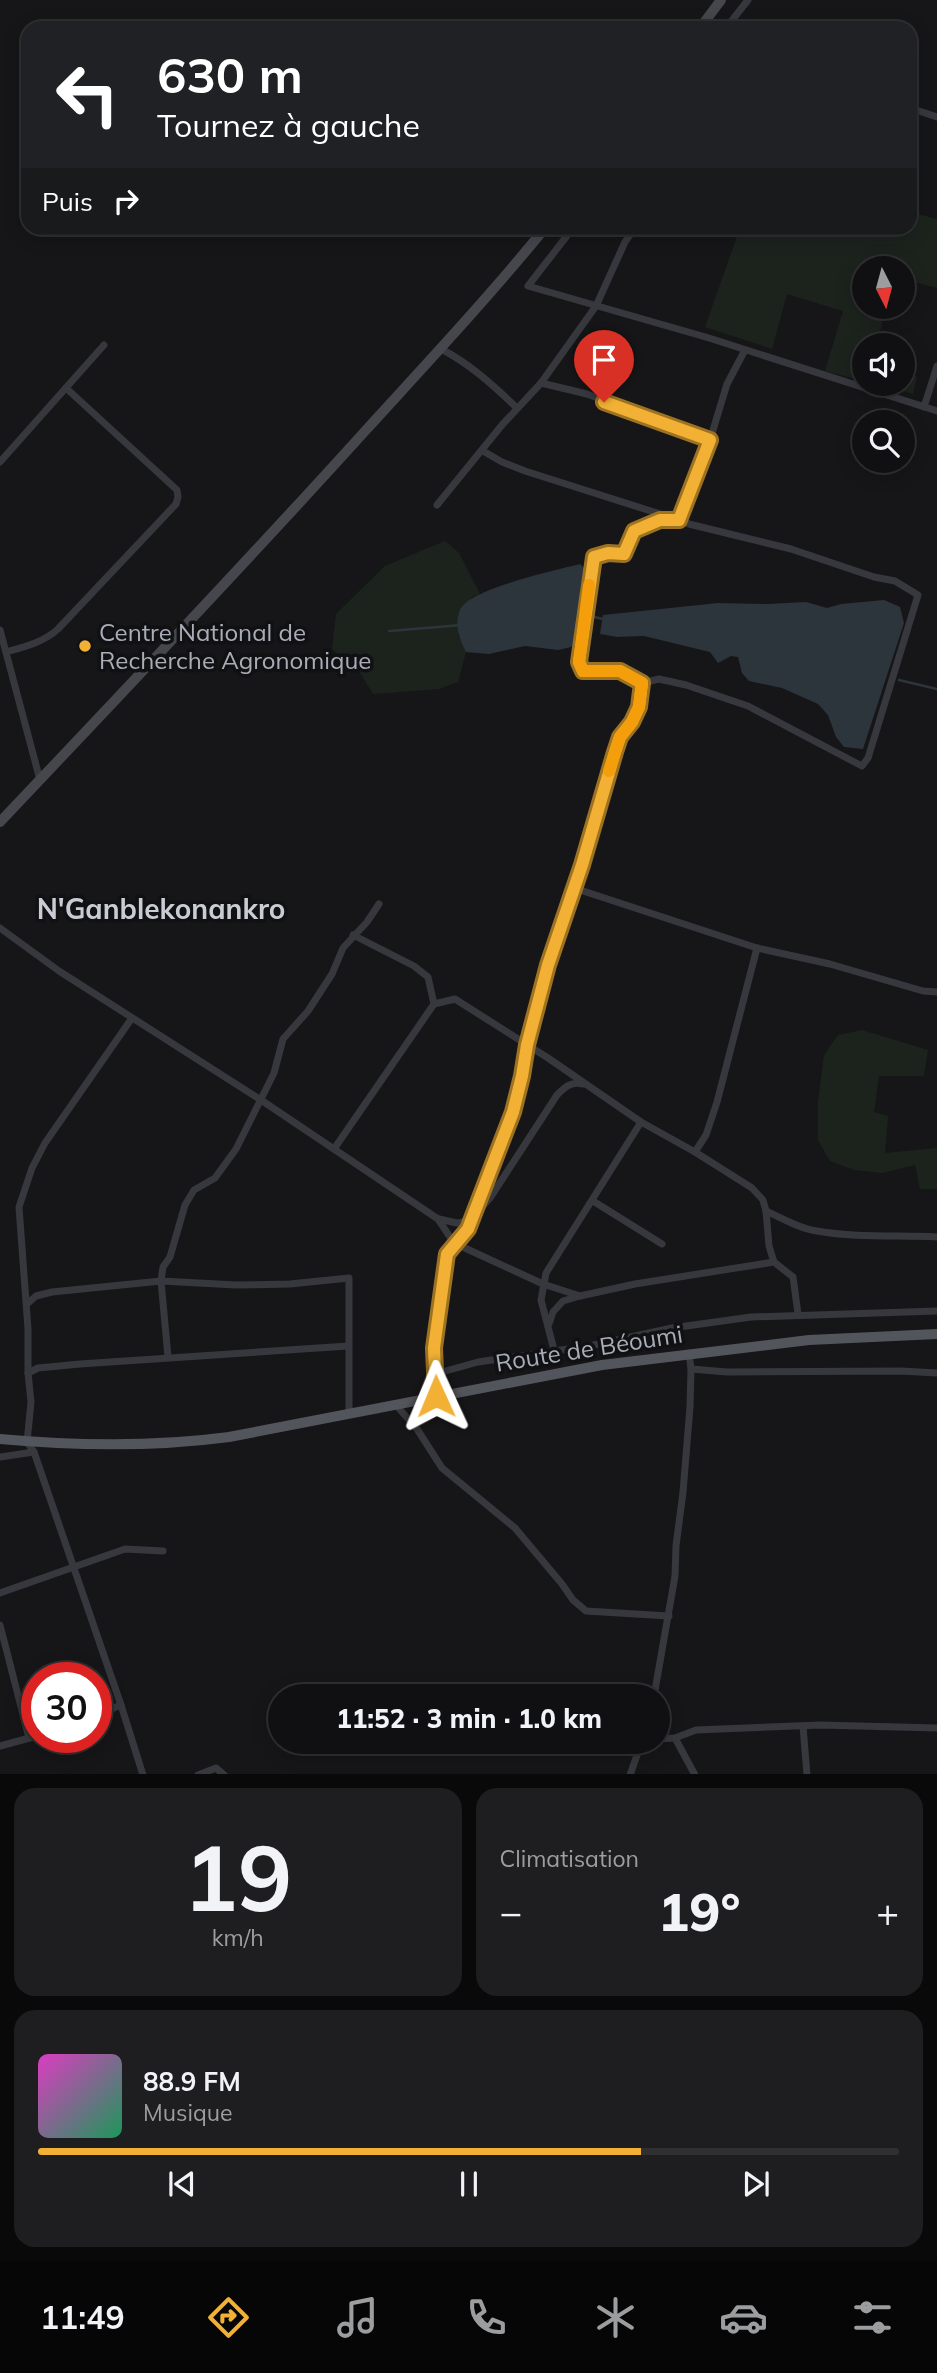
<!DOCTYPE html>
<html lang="fr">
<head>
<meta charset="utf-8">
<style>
  body { margin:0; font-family:Mulish,sans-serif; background:#1e1e20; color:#f1f3f6; height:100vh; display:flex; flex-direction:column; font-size:26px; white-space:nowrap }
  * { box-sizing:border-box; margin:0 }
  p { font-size:23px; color:#9c9d9f }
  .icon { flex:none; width:38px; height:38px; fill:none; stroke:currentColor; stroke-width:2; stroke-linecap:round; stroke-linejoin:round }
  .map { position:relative; height:1774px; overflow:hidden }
  .panel { display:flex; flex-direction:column; gap:14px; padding:14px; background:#09090a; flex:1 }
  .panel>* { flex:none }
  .top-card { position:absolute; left:21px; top:21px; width:896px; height:214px; border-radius:21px; box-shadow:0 4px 18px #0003,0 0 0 2px #303032; background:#202124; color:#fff; overflow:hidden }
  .needle { width:46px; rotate:174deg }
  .buttons { position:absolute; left:852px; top:256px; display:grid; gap:14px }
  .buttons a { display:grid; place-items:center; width:63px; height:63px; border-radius:50%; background:#101012; box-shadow:0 4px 18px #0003,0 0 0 2px #303032; font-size:35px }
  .speed { position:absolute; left:21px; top:1662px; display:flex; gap:14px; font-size:35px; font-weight:700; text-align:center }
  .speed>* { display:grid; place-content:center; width:91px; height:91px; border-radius:50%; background:#101012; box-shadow:0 4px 18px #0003,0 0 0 2px #303032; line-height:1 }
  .speed .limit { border:10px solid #d22; background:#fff; color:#111 }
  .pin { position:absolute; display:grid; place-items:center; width:60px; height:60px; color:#fff; margin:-72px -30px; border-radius:50% 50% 50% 0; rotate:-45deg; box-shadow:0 0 7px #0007 }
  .pin .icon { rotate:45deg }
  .me { position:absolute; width:77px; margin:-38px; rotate:359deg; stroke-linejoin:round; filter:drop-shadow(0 0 5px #0008) }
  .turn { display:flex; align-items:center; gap:24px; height:147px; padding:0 21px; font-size:32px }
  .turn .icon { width:91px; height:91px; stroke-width:2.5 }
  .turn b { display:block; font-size:49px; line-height:60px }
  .then { display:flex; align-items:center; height:66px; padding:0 21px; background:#0003; gap:14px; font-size:26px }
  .big { font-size:52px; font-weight:800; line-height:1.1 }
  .panel .widget { flex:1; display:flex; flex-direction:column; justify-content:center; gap:10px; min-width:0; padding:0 24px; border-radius:21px; background:#1e1e20 }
  .panel .dial { align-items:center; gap:0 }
  .dial b { font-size:91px; line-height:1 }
  .song { display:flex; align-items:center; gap:21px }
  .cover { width:84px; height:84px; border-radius:10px; background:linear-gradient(135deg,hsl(310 70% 55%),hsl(150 70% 35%)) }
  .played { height:7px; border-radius:4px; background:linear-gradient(90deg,#f2b134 70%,#303032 70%) }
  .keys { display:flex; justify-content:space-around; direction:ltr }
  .heat { display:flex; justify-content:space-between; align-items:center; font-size:38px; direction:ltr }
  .panel .tiles { flex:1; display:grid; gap:14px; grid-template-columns:1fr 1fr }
  .widget:last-child { grid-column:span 2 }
  .trip { position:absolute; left:268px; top:1684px; width:402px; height:70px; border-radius:35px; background:#101012; box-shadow:0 4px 18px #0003,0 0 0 2px #303032; font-weight:800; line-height:70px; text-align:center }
  .tabs { display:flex; height:112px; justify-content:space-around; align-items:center; background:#060607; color:#9c9d9f }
  .tabs .icon { width:49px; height:49px }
  .tabs .selected { color:#f2b134 }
  .tabs b { font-size:32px; color:#f1f3f6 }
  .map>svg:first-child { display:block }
  .green { fill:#1c231d }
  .water { fill:#2c353c }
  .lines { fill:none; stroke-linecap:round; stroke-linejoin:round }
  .stream { stroke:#2c353c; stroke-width:2.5 }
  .street { stroke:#37383d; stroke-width:7 }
  .secondary { stroke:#45474d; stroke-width:10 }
  .primary { stroke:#53555c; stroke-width:10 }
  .route-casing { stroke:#9d7322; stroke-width:18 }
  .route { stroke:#f2b134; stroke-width:12 }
  .slow { stroke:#f59e0b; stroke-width:12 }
  .poi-dot { fill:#f2b134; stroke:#111113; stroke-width:2.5 }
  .labels { text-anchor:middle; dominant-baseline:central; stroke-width:7; stroke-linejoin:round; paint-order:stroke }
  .poi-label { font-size:24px; fill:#a8adb8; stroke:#111113; text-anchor:start }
  .street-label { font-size:24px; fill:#a8adb8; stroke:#111113 }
  .quarter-label { font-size:28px; font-weight:bold; fill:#c9ccd4; stroke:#111113 }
</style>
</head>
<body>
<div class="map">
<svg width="937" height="1775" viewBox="0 0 937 1775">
  <rect width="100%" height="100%" fill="#161618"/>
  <!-- green -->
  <g class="green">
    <path d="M910,212l27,7v69l-34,-9v-11h-39v38h22l-9,39h-13v36l-39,-10 18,-60 -56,-17 -15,55 -67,-22 35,-99h170z"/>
    <path d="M903,370l14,7 -4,17 -40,-11h30z"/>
    <path d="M445,541l14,12 21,41 -8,3 -14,38 8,17 -8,30 -19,7 -66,5 -14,-23 -27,-22 4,-35 49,-48z"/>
    <path d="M862,1030l66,20 -4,26h-45l-5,36 14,4 -3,37 52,-5v41h-17l-5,-24 -33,8 -28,-3 -24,-9 -12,-21v-38l6,-47 14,-20z"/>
  </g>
  <!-- water -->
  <g class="water">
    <path d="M580,564l4,4 -7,71 -6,8 -13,3 -33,-4 -36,8 -23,-2c-7,-13 -12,-28 -6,-42 8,-21 97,-40 120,-46z"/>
    <path d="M884,600l16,7 4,16 -41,126 -19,-2 -8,-10 -8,-22 -10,-11 -36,-16 -33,-7 -7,-8 -4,-16 -7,-1 -13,7 -8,-11 -66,-16 -27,1 -17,-3 3,-19 115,-12 50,1 38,-2 21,6 14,-4z"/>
  </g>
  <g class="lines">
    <!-- stream -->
    <g class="stream">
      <path d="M586,615l17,4"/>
      <path d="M389,631l73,-6"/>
      <path d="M899,680l38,9"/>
    </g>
    <!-- street -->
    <g class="street">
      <path d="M726,28l22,-28"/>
      <path d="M910,108l27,9"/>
      <path d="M573,228l-45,58 181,52 228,73"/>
      <path d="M441,349c28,14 53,37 76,59"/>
      <path d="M541,383l46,11 123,46"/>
      <path d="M924,407l13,-41"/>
      <path d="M483,451l19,11 23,9 154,49 10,4 102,25 83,28 21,4 23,14 -50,163 -6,8 -114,-60 -62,-21 -27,-6 -17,4 -22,-12h-37l-4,-9 15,-105 14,-4 16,1 10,-23 26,-11h19l31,-80 17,-56 18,-34"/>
      <path d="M0,462l104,-117"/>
      <path d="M437,505l65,-80 39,-42 55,-77 29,-64 10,-14"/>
      <path d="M0,630l40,150"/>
      <path d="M6,652c18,-5 38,-10 52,-23l118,-125 2,-7 -1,-7 -111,-102"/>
      <path d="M574,888l183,60 73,16 93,27 14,1"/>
      <path d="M0,928l59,43 202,129 177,119 16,24 89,41 37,12"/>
      <path d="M353,935l61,31 14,11 6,27 21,-5 93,59 93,64 54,30 57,36 11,12 3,11 3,35 5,16 19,15 5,37"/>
      <path d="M132,1018l-87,125 -13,25 -13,39 9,122v44l3,29 -4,40 7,10 87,253 22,70"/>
      <path d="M334,1149l100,-145"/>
      <path d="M695,1152l11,-17 11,-33 40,-154"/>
      <path d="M593,1201l69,43"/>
      <path d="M766,1211c16,7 34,18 51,20 40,7 80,4 120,6"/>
      <path d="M439,1219l18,4 13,-2 20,-23 67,-103c8,-8 14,-14 26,-11"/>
      <path d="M27,1304l9,-8 16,-4 109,-11 75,4 54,-1 59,-6v136"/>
      <path d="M549,1324l4,-12 10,-11 17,-5 55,-12 139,-22"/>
      <path d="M554,1350l-13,-50 5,-27 95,-151"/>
      <path d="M168,1357l-7,-76 2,-14 7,-10 15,-52 9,-15 21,-12 21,-29 38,-76 9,-34 25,-28 24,-37 11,-26 24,-26 12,-18"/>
      <path d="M691,1369l36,3 174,-1 36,2"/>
      <path d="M28,1373l10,-5 42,-4 268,-18"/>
      <path d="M435,1374l43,-12 111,-16 83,-18 79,-11 186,-6"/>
      <path d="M436,1396l-2,-48 13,-94 21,-25 45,-117 9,-36 5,-31 21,-80 34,-100 33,-113 5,-15 12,-15 7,-15 3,-24"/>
      <path d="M395,1404l22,25 25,39 73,60 47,56 11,16 13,11 83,5"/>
      <path d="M0,1457l34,-5"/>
      <path d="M0,1593l125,-44 38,2"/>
      <path d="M0,1625l29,113"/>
      <path d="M654,1696l21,-120 1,-30 7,-54 7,-85 1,-38 -2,-16"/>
      <path d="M96,1715l25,-10"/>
      <path d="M803,1726l4,49"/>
      <path d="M675,1738l20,37"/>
      <path d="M658,1739l17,-1 21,-8 125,-5 116,3"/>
      <path d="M0,1746l37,-10"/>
      <path d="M198,1775l18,-7 8,7"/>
      <path d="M630,1775l12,-34"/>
    </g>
    <!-- secondary -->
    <g class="secondary">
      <path d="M700,28l21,-28"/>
      <path d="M0,822c123,-130 246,-259 366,-392 61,-67 122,-132 179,-202"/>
    </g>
    <!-- primary -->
    <path class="primary" d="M0,1439c76,7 154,8 229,-2l373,-72 207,-25 128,-6"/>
  </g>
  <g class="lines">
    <!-- route casing -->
    <g class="route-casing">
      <path id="route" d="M436,1396l-2,-48 13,-94 21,-25 45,-117 9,-36 5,-31 21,-80 34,-100 33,-113 5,-15 12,-15 7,-15 3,-24 -22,-12h-37l-4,-9 15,-105 14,-4 16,1 10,-23 26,-11h19l31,-80 -106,-38"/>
    </g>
    <!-- route -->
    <use href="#route" class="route"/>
    <!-- slow -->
    <path class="slow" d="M589,585l-10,77 4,9h37l22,12 -3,24 -7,15 -12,15 -11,34"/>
  </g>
  <!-- markers -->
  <circle class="poi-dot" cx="85" cy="646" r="7"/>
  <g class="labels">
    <!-- poi labels -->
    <g class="poi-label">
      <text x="99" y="632">Centre National de<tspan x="99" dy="28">Recherche Agronomique</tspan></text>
    </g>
    <!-- street labels -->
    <g class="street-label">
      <text transform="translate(589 1348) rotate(-9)">Route de Béoumi</text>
    </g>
    <!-- quarter labels -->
    <g class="quarter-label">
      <text x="161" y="908">N'Ganblekonankro</text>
    </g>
  </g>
</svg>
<div class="buttons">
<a><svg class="needle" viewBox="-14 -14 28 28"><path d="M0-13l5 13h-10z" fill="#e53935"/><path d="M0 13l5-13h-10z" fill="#9c9d9f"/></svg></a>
<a><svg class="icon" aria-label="sound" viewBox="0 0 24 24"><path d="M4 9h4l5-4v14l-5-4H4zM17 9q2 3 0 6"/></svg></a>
<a><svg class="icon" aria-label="search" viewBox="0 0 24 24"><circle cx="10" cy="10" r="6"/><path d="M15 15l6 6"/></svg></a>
</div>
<div class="speed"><div class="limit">30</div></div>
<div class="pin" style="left:604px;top:402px;background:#d93025"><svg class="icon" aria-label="arrive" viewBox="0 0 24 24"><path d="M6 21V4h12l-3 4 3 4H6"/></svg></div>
<svg class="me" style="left:436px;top:1396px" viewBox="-20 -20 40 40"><path d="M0-17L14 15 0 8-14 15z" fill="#f2b134" stroke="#fff" stroke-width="4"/></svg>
<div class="trip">11:52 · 3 min · 1.0 km</div>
<div class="top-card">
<div class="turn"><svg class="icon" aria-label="left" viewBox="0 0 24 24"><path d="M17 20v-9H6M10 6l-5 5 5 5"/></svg><div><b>630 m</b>Tournez à gauche</div></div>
<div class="then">Puis<svg class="icon" aria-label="right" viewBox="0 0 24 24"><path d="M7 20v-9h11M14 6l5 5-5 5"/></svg></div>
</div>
</div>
<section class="panel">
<div class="tiles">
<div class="widget dial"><b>19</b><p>km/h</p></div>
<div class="widget"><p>Climatisation</p>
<div class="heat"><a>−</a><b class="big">19°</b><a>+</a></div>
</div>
<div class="widget">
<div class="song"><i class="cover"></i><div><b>88.9 FM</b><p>Musique</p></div></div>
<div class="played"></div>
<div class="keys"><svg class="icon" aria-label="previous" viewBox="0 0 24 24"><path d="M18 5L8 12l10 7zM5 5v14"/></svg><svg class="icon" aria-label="pause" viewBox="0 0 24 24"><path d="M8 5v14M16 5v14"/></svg><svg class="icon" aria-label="next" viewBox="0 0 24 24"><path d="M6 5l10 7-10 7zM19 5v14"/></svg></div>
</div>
</div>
</section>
<nav class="tabs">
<b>11:49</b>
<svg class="icon selected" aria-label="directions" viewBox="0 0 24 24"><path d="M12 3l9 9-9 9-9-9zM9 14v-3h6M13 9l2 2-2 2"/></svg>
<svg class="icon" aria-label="music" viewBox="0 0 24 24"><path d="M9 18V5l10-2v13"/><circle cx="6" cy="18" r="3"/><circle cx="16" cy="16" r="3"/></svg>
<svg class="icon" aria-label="phone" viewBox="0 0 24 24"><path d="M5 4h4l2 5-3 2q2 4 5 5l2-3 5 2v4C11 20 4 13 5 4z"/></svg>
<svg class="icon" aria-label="climate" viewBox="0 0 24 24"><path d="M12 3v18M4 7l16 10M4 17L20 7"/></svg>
<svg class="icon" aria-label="car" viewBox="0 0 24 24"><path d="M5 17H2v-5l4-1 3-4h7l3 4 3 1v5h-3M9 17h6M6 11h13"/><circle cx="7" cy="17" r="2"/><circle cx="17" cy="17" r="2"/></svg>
<svg class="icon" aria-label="filters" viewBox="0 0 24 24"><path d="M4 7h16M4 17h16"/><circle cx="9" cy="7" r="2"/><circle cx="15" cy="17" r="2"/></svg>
</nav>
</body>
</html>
